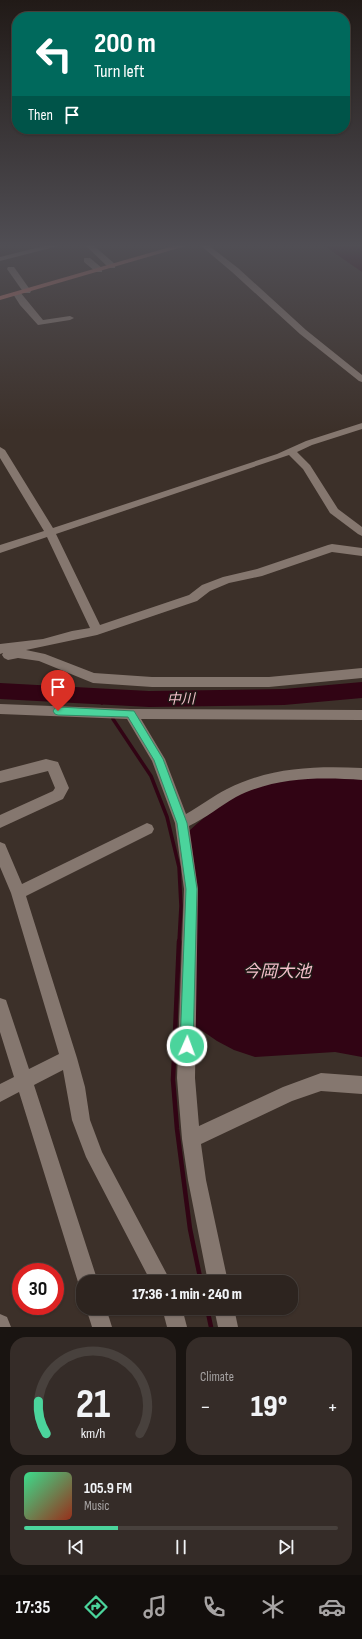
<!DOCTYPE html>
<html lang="en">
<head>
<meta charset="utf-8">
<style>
  body { margin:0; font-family:"Sofia Sans Condensed","Noto Sans JP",sans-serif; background:#352c28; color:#f1f3f6; height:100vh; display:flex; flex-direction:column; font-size:15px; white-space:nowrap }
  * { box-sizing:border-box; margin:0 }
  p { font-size:13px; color:#a7a4a4 }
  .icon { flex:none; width:22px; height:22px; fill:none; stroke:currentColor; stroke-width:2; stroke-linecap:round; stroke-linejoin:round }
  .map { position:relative; height:1327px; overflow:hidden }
  .side { display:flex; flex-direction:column; gap:10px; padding:10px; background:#191411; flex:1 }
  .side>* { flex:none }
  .hud { position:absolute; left:12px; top:12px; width:338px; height:122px; border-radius:16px; box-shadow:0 1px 3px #0004,0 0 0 1px #48413d; background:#00695c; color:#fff; overflow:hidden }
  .speed { position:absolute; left:12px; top:1263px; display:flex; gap:8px; font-size:20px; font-weight:700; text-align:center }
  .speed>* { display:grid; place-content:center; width:52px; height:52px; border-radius:50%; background:#2d241f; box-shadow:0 1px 3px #0004,0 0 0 1px #48413d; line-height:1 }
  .speed .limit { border:6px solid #d22; background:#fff; color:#111 }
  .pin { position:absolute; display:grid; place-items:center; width:34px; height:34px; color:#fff; margin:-41px -17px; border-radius:50% 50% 50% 0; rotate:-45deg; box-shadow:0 0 4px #0007 }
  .pin .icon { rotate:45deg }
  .me { position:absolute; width:44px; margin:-22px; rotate:2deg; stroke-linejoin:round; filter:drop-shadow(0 0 3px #0008) }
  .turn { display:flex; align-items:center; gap:14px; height:84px; padding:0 16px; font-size:18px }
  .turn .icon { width:52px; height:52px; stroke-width:2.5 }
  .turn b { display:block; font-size:28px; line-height:34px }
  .then { display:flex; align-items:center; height:38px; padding:0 16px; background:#0003; gap:8px; font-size:15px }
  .big { font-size:30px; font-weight:800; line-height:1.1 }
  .side .widget { flex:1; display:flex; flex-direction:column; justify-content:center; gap:6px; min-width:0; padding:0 14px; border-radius:16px; background:#352c28 }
  .side .dial { align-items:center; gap:0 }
  .dial svg { height:104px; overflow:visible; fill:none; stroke:#48413d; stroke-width:7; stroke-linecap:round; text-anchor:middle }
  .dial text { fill:#f1f3f6; stroke:none }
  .song { display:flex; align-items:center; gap:12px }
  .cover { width:48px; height:48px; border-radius:6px; background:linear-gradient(135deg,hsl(150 70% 55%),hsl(10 70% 35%)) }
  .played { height:4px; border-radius:2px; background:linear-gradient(90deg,#4bd49c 30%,#48413d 30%) }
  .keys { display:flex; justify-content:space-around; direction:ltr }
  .heat { display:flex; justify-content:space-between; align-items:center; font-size:22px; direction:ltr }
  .side .tiles { flex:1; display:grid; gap:10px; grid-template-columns:1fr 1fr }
  .widget:last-child { grid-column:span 2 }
  .trip { position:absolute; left:76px; top:1275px; width:222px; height:40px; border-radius:16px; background:#2d241f; box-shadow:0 1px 3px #0004,0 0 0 1px #48413d; font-weight:800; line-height:40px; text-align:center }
  .menu { display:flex; height:64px; justify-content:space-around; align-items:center; background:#120e0c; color:#a7a4a4 }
  .menu .icon { width:28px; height:28px }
  .menu .selected { color:#4bd49c }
  .menu b { font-size:18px; color:#f1f3f6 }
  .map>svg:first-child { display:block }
  .water { fill:#310414 }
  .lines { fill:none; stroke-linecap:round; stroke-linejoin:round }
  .stream-far1 { stroke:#310414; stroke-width:3.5 }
  .stream { stroke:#310414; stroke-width:4.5 }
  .river { fill:#310414; fill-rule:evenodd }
  .street { fill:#85776f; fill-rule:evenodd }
  .secondary { fill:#85776f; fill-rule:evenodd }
  .primary { fill:#b87168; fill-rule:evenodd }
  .route { fill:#4bd49c; stroke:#318a65 }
  .labels { text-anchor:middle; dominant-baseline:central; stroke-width:3; stroke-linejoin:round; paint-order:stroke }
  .water-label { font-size:14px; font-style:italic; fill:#f2bec9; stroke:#1f1916 }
  .near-water-label { font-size:17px; font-style:italic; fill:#f2bec9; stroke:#1f1916 }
</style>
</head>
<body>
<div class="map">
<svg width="362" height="1327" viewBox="0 0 362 1327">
  <rect width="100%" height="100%" fill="#3c3029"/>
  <!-- water -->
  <g class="water">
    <path d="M323,245h39v27z"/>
    <path d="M325,776l37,3v278l-27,-5 -80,5 -21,-7 -17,-9 -26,-18 -2,-192c18,-17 38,-31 61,-42 20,-8 54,-11 75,-13z"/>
  </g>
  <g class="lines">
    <!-- stream-far1 -->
    <g class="stream-far1">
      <path d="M98,697l4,6"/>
      <path d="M113,719l38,57 16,41 12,50 2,39 -2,36"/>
    </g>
    <!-- stream -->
    <g class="stream">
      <path d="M179,941l-6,139 4,49 13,100 11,53"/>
      <path d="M207,1308l4,19"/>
    </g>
    <!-- river -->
    <path class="river" d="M362,682v16l-78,7 -135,2 -149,-8v-16l149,8 135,-2z"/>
    <!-- street -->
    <g class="street">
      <path d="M48,245h14l-62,16v-4z"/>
      <path d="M85,245h8l22,19v4h-6z"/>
      <path d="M200,245h8l30,23 68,62 56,45v7l-3,-1 -59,-47 -68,-62z"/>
      <path d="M84,258h6l12,10v4h-6l-12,-10z"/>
      <path d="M8,267h6l17,24 -1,2h-6l-17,-24z"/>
      <path d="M14,292h6l23,28 27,-4 4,2 -4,2 -32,5 -18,-20 -7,-11z"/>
      <path d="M362,423v6l-50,16 -15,7 13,13 28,44 24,18v9l-4,-2 -28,-21 -27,-44 -14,-14 -233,79 44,91 89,-30 13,-10 21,-8 34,-8 71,-24 4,-1 30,4v8l-30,-4 -70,24 -33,7 -19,8 -13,10 -100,34 -71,15 19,4 49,19 58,4h117l93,-9v10l-93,9h-117l-59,-4 -54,-22 -21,-3 -10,2 -4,-2 -2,-3 1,-2 -3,1v-10l43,-5 29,-8 18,-3 -43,-91 -47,16v-8l44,-14 -44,-73v-11l5,3 48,78 224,-74 29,-13z"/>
      <path d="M0,704l131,5 231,1v10l-221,-1 24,40 21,55c14,-8 27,-18 41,-25 43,-22 89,-23 135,-21v12c-42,-3 -87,-3 -126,17 -16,9 -30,21 -47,29l9,63 -3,189 4,48 84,-39 38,-14 41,3v18l-41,-3 -29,10 -91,43 5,36 22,102h-20l-20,-102 -6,-41 -5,-61 7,-189 -9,-66 -23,-62 -25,-42 -127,-5z"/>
      <path d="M46,759l12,3 11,26 -6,11 -63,29v-13l53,-24 2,-3 -7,-17 -48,12v-12z"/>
      <path d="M147,823l5,2 2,4 -2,4 -126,63 51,162 8,29 5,33 12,32 69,130h-20l-65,-125 -14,-37 -9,-50 -29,15 64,197h-15v8l-5,-8 -59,-190 -19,10v-18l14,-7 -14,-45v-34l6,2 23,69 30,-15 -48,-161 -11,-26v-25l5,2 17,40z"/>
      <path d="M86,1308h20l6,19h-20z"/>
      <path d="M214,1308h20l4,19h-20z"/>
      <path d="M0,1314l7,3 4,10h-11z"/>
    </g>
    <!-- secondary -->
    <path class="secondary" d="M162,1308h20l5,19h-20z"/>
    <!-- primary -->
    <path class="primary" d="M177,245h12l-189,55v-4z"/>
  </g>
  <!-- sky -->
  <linearGradient id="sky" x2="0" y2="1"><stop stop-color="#211a17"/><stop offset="0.57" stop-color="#504e54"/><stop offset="1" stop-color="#504e54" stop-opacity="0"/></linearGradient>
  <rect width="362" height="431" fill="url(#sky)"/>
  <!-- route -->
  <path class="route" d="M58,707l76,4 29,48 24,64 10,66 -4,157 -2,5 -4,2 -5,-2 -2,-5 6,-157 -9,-66 -23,-63 -26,-43 -70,-2 -3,-1 -2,-3 2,-3z"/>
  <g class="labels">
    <!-- water labels -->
    <g class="water-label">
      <text transform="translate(181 699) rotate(-1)">中川</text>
    </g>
    <!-- near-water labels -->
    <g class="near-water-label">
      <text x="277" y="972">今岡大池</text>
    </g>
  </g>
</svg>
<div class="speed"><div class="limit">30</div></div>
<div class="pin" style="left:58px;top:711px;background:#d93025"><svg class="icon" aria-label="arrive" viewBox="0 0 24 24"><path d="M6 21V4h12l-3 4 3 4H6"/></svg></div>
<svg class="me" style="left:187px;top:1046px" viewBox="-20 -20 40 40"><circle r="17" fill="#4bd49c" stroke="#fff" stroke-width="3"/><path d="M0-11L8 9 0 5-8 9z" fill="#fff"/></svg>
<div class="trip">17:36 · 1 min · 240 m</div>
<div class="hud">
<div class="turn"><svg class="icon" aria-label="left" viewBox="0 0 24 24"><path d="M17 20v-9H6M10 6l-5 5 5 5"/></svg><div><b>200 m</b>Turn left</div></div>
<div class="then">Then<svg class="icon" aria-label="arrive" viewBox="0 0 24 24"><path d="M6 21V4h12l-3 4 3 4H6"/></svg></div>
</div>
</div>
<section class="side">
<div class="tiles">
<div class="widget dial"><svg viewBox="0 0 100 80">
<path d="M14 69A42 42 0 1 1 86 69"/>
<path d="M14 69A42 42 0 0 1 8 44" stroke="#4bd49c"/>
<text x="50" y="56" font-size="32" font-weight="700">21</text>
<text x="50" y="72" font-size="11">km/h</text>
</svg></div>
<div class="widget"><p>Climate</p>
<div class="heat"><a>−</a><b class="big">19°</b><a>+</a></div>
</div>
<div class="widget">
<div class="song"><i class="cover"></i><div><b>105.9 FM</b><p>Music</p></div></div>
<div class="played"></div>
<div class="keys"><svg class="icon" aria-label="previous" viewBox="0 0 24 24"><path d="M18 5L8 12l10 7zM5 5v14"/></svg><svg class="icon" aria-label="pause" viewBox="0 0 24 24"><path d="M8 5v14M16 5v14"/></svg><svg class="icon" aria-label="next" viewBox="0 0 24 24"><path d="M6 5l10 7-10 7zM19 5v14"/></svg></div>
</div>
</div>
</section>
<nav class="menu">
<b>17:35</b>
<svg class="icon selected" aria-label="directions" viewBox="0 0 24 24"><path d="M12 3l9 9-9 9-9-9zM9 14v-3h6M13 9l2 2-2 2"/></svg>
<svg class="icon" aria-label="music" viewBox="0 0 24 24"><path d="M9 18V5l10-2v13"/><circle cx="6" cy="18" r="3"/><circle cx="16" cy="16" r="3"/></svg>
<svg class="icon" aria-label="phone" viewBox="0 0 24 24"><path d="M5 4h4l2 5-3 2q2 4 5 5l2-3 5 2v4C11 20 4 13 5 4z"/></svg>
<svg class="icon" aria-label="climate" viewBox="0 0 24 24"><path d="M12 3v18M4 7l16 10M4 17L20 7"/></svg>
<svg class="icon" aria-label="car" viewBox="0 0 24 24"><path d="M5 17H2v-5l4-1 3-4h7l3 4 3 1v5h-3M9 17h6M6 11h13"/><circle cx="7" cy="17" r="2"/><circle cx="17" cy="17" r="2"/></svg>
</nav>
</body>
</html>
